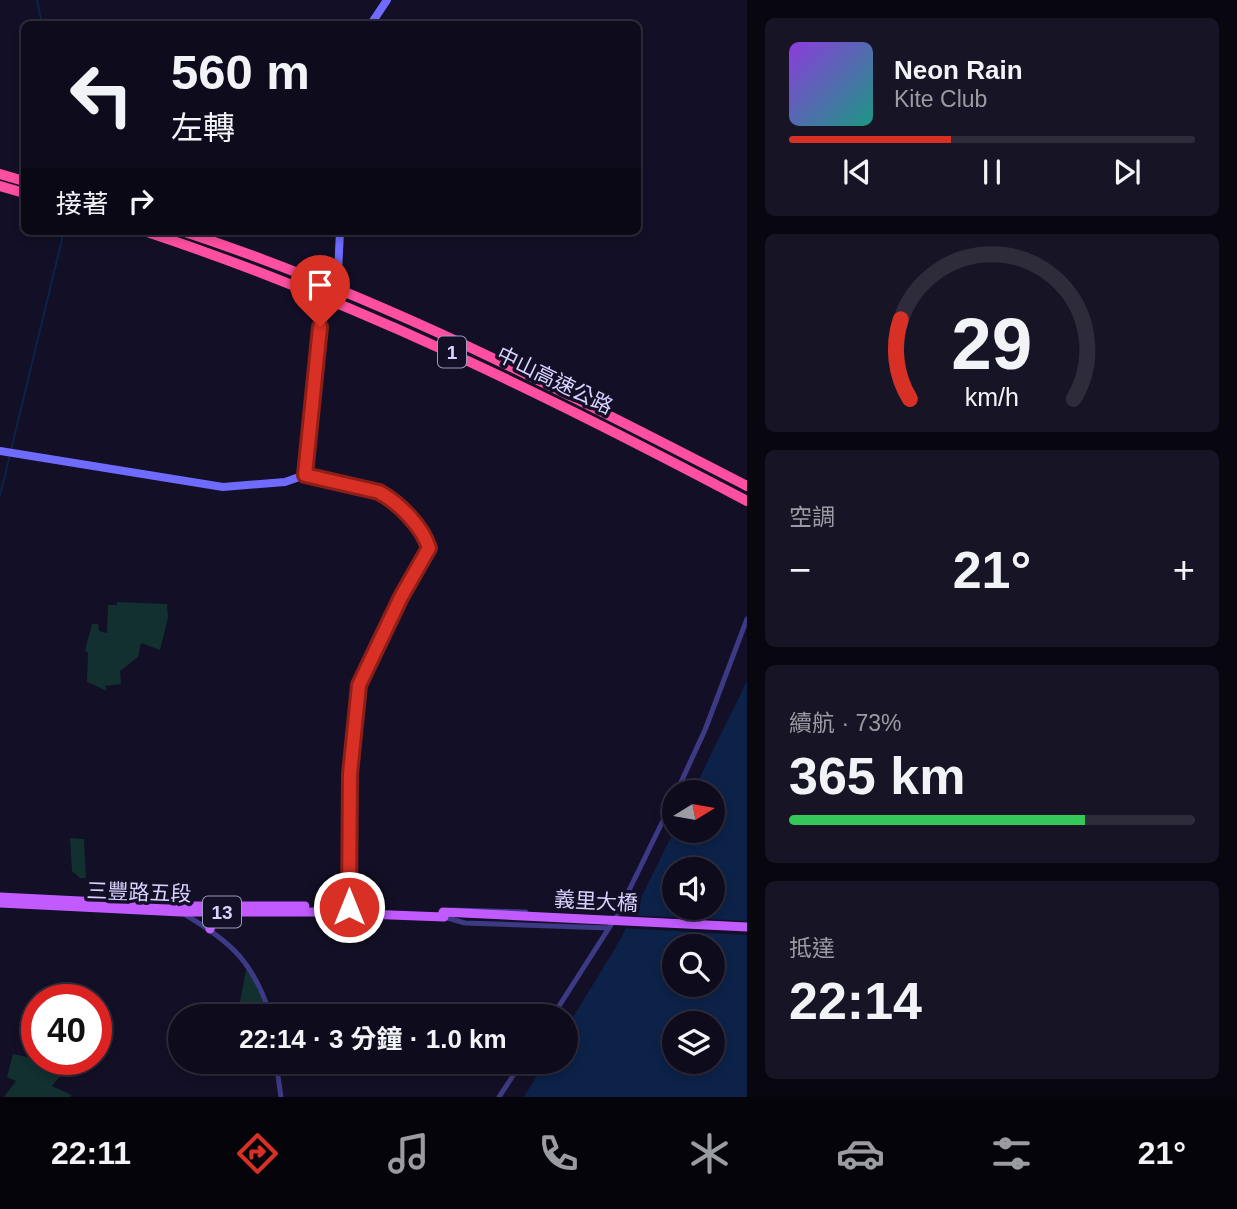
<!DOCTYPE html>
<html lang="zh-TW">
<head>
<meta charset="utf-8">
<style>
  body { margin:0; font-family:Arial,"Noto Sans TC",sans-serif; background:#171425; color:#f1f3f6; height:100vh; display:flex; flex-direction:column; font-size:26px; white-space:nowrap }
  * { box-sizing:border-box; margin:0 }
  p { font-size:23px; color:#9b9ba3 }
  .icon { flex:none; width:38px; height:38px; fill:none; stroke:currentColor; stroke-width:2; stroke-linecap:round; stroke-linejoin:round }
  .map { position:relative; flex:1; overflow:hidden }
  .drawer { display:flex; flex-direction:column; gap:18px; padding:18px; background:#08060f; width:490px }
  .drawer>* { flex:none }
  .top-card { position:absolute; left:21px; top:21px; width:620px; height:214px; border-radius:10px; box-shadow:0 4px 10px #0003,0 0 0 2px #2e2b3b; background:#0e0b1c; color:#f1f3f6; overflow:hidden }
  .needle { width:46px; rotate:79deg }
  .buttons { position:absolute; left:662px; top:780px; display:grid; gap:14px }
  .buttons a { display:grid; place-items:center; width:63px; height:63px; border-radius:50%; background:#0e0b1c; box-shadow:0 4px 10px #0003,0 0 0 2px #2e2b3b; font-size:35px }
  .speed { position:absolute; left:21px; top:984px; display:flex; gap:14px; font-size:35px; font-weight:700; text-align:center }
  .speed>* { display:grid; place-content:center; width:91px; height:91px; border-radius:50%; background:#0e0b1c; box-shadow:0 4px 10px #0003,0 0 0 2px #2e2b3b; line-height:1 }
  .speed .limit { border:10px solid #d22; background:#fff; color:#111 }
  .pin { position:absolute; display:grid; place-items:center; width:60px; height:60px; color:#fff; margin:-72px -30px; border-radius:50% 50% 50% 0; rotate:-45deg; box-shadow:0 0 7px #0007 }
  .pin .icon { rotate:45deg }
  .me { position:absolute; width:77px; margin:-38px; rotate:0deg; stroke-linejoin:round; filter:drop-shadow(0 0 5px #0008) }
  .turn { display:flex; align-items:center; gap:24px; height:147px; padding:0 35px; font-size:32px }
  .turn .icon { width:91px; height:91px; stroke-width:2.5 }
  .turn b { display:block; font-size:49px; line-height:60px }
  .then { display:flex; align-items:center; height:66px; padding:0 35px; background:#0003; gap:14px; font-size:26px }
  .big { font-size:52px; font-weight:700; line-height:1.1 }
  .drawer .tile { flex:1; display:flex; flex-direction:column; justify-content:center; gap:10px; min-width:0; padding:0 24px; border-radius:10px; background:#171425 }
  .drawer .dial { align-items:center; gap:0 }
  .dial svg { height:182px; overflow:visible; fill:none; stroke:#2e2b3b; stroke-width:7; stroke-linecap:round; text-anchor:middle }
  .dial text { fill:#f1f3f6; stroke:none }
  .song { display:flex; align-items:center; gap:21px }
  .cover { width:84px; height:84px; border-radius:10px; background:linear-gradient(135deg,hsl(270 70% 55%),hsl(170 70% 35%)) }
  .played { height:7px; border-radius:4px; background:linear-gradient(90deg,#d93025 40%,#2e2b3b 40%) }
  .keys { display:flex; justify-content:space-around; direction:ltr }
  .heat { display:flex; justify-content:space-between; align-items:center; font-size:38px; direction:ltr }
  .charge { height:10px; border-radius:5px; background:linear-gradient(90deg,#34c759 73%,#2e2b3b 0) }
  .trip { position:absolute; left:168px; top:1004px; width:410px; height:70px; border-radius:35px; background:#0e0b1c; box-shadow:0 4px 10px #0003,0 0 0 2px #2e2b3b; font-weight:700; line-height:70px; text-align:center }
  .tabs { display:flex; height:112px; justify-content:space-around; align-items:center; background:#06040b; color:#9b9ba3 }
  .tabs .icon { width:49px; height:49px }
  .tabs .active { color:#d93025 }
  .tabs b { font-size:32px; color:#f1f3f6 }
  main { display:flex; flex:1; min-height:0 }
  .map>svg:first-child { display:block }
  .green { fill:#12302f }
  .water { fill:#0c2248; fill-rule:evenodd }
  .pier { fill:#130f26 }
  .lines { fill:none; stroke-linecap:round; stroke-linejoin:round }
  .stream { stroke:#0c2248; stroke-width:2 }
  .secondary-tunnel { stroke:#312d47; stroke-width:8; stroke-dasharray:8 4; stroke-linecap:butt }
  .street { stroke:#3d3a85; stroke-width:5 }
  .secondary { stroke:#6f6bff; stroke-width:8 }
  .primary { stroke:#c25bff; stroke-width:9 }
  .highway { stroke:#ff4fa3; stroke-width:10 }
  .primary-bridge { stroke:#c25bff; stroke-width:9 }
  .route-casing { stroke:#8d1f18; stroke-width:18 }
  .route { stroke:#d93025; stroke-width:12 }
  .labels { text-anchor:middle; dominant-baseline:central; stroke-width:7; stroke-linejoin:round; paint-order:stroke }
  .shield { fill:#130f26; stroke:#9e99be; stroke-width:2 }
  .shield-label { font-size:19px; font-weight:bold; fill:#d9d4ff }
  .street-label { font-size:21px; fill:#d9d4ff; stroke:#130f26 }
</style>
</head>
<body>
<main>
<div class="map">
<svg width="747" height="1097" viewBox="0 0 747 1097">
  <rect width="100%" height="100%" fill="#130f26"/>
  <!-- green -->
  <g class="green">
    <path d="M117,602l50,2 1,14 -8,32 -19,-7 -3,14 -18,14 1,13 -16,2 2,5 -20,-9 1,-29 -3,-3 7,-26h6l1,7 8,2 1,-28h9z"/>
    <path d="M70,838l14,1 2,39h-6l-8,-7z"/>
    <path d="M247,965l20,46 1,6h-31z"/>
    <path d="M13,1054l37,8 3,-3h21l-22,27 20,9 -2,2h-66l12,-16 -9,-4z"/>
  </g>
  <!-- water -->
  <path class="water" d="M747,681v416h-223l21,-35h20v-32l54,-88 55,-111h38v-38h-20zM674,870h38v38h-38zM674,947h38v38h-38zM674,1024h38v38h-38z"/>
  <!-- pier -->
  <path class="pier" d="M629,915l118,6v14l-125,-7z"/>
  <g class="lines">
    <!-- stream -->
    <g class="stream">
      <path d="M37,0l5,24"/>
      <path d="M11,450l53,-219"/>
      <path d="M0,495l10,-40"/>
    </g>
    <!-- secondary-tunnel -->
    <path class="secondary-tunnel" d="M326,311l12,-38"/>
    <!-- street -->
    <g class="street">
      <path d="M676,793l29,-63 42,-111"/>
      <path d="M452,910l74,2"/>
      <path d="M184,914c48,28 70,49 87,103"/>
      <path d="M444,917l21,6 144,5"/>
      <path d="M552,1017l64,-100 58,-119"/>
      <path d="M276,1062l5,35"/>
      <path d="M499,1097l23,-35"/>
    </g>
    <!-- secondary -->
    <g class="secondary">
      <path d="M371,24l16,-24"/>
      <path d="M338,273l2,-42"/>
      <path d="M0,451l223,36 62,-5 20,-7 8,1 66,16 10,6 11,8 30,42 -29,49 -42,88 -9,89 -1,139"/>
      <path d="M305,475c8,-51 2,-117 21,-164"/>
    </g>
    <!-- primary -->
    <g class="primary">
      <path d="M0,897l180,9h125"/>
      <path d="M0,903l181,9h131l132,5"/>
      <path d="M210,929l4,-12 6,-5"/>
    </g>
    <!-- highway -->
    <g class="highway">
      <path d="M0,174l24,7"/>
      <path d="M0,186l24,7"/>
      <path d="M144,231c212,70 406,166 603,270"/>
      <path d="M182,231c198,65 381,160 565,255"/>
    </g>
    <!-- primary-bridge -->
    <path class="primary-bridge" d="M443,912l304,15"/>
  </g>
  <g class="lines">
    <!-- route casing -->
    <g class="route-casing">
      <path id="route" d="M320,327l-15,148 74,17c20,11 43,34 50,56l-28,49 -42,88 -9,89 -1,133"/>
    </g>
    <!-- route -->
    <use href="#route" class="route"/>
  </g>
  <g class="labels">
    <!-- shield labels -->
    <g class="shield">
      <rect x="438" y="336.5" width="28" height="31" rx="5"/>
      <rect x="203" y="896.5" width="38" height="31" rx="5"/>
    </g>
    <g class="shield-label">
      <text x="452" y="352">1</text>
      <text x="222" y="912">13</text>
    </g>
    <!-- street labels -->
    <g class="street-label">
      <text transform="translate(555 380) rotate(26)">中山高速公路</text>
      <text transform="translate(139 892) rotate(2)">三豐路五段</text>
      <text transform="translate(596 901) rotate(3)">義里大橋</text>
    </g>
  </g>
</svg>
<div class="buttons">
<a><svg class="needle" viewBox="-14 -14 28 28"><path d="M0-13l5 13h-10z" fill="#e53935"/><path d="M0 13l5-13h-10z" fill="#9b9ba3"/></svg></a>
<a><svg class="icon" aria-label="sound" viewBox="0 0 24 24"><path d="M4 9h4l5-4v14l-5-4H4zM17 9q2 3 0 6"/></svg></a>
<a><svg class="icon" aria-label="search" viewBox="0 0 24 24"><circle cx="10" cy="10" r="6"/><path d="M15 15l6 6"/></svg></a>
<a><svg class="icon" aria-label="layers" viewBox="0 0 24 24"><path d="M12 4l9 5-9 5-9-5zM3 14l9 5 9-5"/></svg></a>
</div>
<div class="speed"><div class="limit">40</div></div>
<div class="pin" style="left:320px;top:327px;background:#d93025"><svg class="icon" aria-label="arrive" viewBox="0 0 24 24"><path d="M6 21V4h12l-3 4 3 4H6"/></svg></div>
<svg class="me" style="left:349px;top:907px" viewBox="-20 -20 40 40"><circle r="17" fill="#d93025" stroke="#fff" stroke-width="3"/><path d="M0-11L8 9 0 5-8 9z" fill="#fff"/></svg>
<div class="trip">22:14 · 3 分鐘 · 1.0 km</div>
<div class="top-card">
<div class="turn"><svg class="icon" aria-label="left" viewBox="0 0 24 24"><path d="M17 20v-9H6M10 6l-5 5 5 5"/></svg><div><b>560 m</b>左轉</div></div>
<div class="then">接著<svg class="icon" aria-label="right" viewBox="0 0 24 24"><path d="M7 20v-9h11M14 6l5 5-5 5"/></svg></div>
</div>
</div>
<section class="drawer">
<div class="tile">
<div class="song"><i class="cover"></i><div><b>Neon Rain</b><p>Kite Club</p></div></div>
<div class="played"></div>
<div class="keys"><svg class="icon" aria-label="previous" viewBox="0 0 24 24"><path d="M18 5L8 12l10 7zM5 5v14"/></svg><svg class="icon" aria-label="pause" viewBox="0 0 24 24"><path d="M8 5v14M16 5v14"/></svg><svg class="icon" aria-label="next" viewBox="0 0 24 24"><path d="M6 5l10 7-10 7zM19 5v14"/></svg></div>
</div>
<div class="tile dial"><svg viewBox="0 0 100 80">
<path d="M14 69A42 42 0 1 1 86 69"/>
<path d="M14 69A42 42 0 0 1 10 34" stroke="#d93025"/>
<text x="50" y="56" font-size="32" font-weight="700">29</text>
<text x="50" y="72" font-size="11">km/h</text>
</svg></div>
<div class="tile"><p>空調</p>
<div class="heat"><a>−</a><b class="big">21°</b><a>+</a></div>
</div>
<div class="tile"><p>續航 · 73%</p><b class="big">365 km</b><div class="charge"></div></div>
<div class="tile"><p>抵達</p><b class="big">22:14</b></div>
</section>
</main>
<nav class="tabs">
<b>22:11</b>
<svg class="icon active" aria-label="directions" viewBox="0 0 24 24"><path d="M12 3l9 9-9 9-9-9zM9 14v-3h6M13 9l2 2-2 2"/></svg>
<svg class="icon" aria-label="music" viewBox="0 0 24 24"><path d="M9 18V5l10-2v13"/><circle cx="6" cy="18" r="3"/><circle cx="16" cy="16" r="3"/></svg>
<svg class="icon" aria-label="phone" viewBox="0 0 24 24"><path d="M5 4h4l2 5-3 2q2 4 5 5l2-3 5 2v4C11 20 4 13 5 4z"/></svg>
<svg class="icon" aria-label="climate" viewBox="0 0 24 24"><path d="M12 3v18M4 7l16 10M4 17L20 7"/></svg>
<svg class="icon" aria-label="car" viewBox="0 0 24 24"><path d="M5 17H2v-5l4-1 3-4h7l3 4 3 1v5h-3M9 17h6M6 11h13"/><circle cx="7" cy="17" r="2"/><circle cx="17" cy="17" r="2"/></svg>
<svg class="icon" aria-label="filters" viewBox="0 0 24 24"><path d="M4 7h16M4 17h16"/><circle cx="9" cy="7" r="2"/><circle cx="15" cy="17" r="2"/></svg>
<b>21°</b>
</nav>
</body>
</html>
